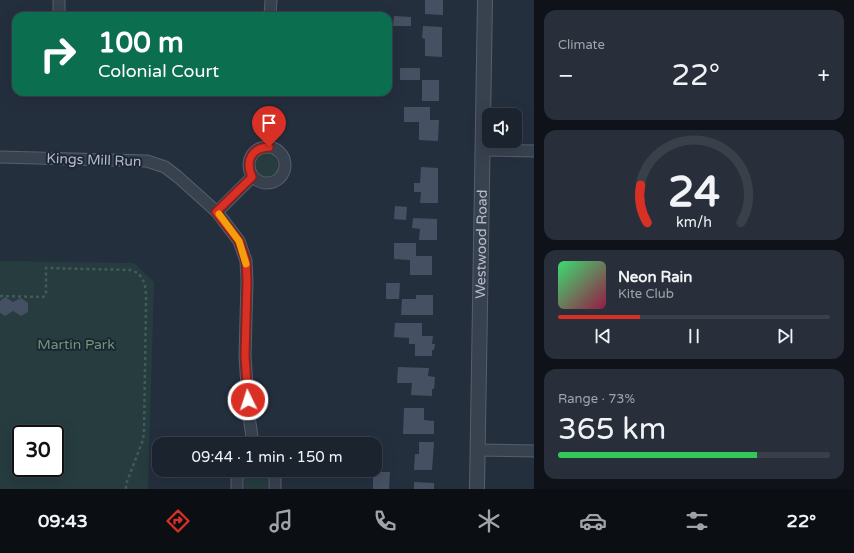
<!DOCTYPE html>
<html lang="en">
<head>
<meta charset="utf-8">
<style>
  body { margin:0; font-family:"Varela Round",sans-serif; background:#282f3a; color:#f1f3f6; height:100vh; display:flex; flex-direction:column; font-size:15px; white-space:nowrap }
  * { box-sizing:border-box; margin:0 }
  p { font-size:13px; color:#a0a4aa }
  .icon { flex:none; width:22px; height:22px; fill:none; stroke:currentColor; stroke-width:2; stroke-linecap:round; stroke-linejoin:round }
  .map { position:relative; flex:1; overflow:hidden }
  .sheet { display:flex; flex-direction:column; gap:10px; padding:10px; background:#0f1319; width:320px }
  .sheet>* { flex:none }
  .top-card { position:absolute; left:12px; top:12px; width:380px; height:84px; border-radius:12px; box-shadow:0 4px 16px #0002,0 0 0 1px #39404a; background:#0b6e4f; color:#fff; overflow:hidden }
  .fabs { position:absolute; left:482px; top:108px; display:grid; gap:8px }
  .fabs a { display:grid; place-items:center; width:40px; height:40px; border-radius:8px; background:#1b232e; box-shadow:0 4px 16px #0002,0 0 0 1px #39404a; font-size:20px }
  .speed { position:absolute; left:12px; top:425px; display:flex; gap:8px; font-size:20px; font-weight:700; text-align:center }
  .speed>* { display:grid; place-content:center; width:52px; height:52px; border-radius:50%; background:#1b232e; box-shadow:0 4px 16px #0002,0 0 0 1px #39404a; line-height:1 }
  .speed .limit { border:2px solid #111; border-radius:6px; background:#fff; color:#111 }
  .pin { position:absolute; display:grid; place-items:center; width:34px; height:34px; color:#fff; margin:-41px -17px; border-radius:50% 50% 50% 0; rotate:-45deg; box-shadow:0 0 4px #0007 }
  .pin .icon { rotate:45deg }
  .me { position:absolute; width:44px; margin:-22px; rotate:356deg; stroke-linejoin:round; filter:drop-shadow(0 0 3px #0008) }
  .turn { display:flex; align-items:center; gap:14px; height:84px; padding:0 20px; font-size:18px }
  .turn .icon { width:52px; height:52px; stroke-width:2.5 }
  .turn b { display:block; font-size:28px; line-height:34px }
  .big { font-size:30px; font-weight:600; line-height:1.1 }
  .sheet .card { flex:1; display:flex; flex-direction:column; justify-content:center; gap:6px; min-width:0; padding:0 14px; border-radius:12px; background:#282f3a }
  .sheet .dial { align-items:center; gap:0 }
  .dial svg { height:104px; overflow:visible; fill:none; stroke:#39404a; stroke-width:7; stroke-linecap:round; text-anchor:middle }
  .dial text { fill:#f1f3f6; stroke:none }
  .song { display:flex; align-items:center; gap:12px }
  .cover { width:48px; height:48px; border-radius:6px; background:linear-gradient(135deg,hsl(140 70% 55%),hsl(340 70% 35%)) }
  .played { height:4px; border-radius:2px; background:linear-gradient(90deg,#d93025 30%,#39404a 30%) }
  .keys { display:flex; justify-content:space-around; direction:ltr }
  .heat { display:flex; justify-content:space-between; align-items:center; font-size:22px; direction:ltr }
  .charge { height:6px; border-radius:3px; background:linear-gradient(90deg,#34c759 73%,#39404a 0) }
  .trip { position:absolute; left:152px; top:437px; width:230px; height:40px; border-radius:12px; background:#1b232e; box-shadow:0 4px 16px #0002,0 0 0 1px #39404a; font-weight:600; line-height:40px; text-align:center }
  .tabs { display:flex; height:64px; justify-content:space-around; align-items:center; background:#0b0e12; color:#a0a4aa }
  .tabs .icon { width:28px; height:28px }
  .tabs .on { color:#d93025 }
  .tabs b { font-size:18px; color:#f1f3f6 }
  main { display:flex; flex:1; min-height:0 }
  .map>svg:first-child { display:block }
  .green { fill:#263c3f; fill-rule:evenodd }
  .building { fill:#455162 }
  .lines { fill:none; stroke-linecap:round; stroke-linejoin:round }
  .minor-casing { stroke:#565f6c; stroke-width:13 }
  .tertiary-casing { stroke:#565f6c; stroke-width:16 }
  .path { stroke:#44595c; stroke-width:2.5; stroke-dasharray:3 3; stroke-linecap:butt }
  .minor { stroke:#38414e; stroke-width:11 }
  .tertiary { stroke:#38414e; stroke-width:14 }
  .route-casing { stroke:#8d1f18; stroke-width:10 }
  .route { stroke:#d93025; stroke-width:7 }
  .slow { stroke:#f59e0b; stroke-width:7 }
  .labels { text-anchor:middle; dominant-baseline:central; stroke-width:4; stroke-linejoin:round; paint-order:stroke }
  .street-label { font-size:14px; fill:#b4bcc9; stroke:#1d2633 }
  .park-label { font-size:14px; fill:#6b9a76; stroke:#1d2633 }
</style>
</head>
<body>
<main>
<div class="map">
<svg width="534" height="489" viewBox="0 0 534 489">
  <rect width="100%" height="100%" fill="#242f3e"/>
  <!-- green -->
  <g class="green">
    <circle cx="265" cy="166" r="13"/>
    <path d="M0,261l134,2 20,19 -6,207h-148zM21,434h34v34h-34z"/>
    <path d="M253,471c11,-1 18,7 15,18h-23c-3,-8 0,-14 8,-18z"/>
  </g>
  <!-- building -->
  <g class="building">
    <path d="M425,0h18v15l-18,-1z"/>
    <path d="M394,16l17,1v9h-18z"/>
    <path d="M423,26l19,1v30l-17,-1v-17l-3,-1z"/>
    <rect x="400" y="68" width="20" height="12"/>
    <rect x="422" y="80" width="17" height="21"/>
    <path d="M404,107h26v13h9l-1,21 -19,-1v-18h-15z"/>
    <path d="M421,167l17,1v35h-18l1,-11h-7v-9h6z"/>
    <path d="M395,206l12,1 -1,13 -12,-1z"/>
    <path d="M413,218l24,1v21h-18l1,-11 -8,-1z"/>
    <path d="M394,243h22v13h16v19h-22v-15l-16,-1z"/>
    <path d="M386,283h14l-1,16h-13z"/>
    <path d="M416,295h17v20h-32l1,-16h14z"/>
    <path d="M5,297l8,5 8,-4 7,5v9l-7,4 -8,-5 -8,5 -5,-3v-12z"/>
    <path d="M395,323h27v13h11l-1,8h3l-1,6h-2v6h-17v-12h-6v-6l-15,-1z"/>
    <path d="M398,367l31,1 -1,8 7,1 -1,12h-2v7l-21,-1 1,-12h-15z"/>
    <path d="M404,408h20v12l10,1v13h-31z"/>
    <path d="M419,442h15l-2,28h-18l1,-16h4z"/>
    <path d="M373,472h17l-1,17h-16z"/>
    <path d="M414,482l20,1v6h-20z"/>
  </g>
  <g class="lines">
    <!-- minor casing -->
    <g class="minor-casing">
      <g id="minor">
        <path d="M59,16v-16"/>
        <path d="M270,16l1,-16"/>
        <circle cx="267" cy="165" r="18"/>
        <path d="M483,150l51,1"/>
        <path d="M0,157l147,4 18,6 13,10 39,35 22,29 7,20 1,20 -2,75 4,60 4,28"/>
        <path d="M217,212l35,-35"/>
        <path d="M477,450l57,1"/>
        <path d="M271,470l4,7v12"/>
        <path d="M237,489v-11l5,-8"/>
      </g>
    </g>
    <!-- tertiary casing -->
    <g class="tertiary-casing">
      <g id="tertiary">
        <path id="s1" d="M477,489l8,-489"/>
      </g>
    </g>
    <!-- path -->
    <path class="path" d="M0,296l43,1 3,-2v-27l84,2c17,4 16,21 16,34l-2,128 -1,8 -17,44v5"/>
    <!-- minor -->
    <use href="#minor" class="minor"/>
    <!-- tertiary -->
    <use href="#tertiary" class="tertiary"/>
  </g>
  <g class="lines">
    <!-- route casing -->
    <g class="route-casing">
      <path id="route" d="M248,400l-3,-44 2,-75 -1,-20 -7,-20 -23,-29 36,-35c-7,-16 -1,-29 17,-30"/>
    </g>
    <!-- route -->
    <use href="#route" class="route"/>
    <!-- slow -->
    <path class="slow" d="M219,214l20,27 7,23"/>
  </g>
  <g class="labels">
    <!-- street labels -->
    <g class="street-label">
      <text transform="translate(94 160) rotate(2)">Kings Mill Run</text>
      <text stroke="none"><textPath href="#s1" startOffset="245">Westwood Road</textPath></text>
    </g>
    <!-- park labels -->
    <g class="park-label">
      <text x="76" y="344">Martin Park</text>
    </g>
  </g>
</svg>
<div class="fabs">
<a><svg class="icon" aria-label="sound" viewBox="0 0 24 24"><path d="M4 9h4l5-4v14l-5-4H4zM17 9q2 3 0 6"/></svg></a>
</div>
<div class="speed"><div class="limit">30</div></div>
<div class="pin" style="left:269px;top:147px;background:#d93025"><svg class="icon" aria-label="arrive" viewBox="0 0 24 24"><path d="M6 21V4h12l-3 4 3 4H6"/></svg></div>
<svg class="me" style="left:248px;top:400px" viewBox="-20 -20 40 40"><circle r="17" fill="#d93025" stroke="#fff" stroke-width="3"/><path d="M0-11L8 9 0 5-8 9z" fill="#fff"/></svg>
<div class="trip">09:44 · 1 min · 150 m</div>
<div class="top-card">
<div class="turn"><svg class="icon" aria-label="right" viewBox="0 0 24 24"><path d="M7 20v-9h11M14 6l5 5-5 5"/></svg><div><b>100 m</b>Colonial Court</div></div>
</div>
</div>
<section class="sheet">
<div class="card"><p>Climate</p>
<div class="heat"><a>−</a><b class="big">22°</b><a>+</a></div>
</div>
<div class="card dial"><svg viewBox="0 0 100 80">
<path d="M14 69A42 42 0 1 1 86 69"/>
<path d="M14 69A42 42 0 0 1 9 40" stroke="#d93025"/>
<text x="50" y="56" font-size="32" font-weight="700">24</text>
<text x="50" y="72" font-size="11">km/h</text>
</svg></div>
<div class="card">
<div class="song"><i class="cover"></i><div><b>Neon Rain</b><p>Kite Club</p></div></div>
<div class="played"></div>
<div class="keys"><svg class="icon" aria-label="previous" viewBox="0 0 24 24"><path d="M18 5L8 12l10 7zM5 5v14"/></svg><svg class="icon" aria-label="pause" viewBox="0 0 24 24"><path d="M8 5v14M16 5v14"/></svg><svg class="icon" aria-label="next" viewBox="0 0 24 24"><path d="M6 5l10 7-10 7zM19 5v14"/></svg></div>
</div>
<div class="card"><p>Range · 73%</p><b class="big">365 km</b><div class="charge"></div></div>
</section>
</main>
<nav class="tabs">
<b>09:43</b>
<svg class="icon on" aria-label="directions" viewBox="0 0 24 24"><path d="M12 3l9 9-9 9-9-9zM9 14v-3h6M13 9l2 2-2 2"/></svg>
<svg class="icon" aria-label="music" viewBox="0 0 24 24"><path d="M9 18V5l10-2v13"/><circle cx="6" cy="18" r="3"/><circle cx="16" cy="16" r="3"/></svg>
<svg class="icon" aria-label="phone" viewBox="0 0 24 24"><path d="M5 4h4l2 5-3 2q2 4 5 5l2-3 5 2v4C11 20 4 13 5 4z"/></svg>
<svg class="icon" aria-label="climate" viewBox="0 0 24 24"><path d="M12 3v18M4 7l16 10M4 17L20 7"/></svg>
<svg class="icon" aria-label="car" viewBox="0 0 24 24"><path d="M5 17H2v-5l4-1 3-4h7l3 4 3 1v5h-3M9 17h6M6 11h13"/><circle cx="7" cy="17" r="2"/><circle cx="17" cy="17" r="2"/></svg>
<svg class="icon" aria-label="filters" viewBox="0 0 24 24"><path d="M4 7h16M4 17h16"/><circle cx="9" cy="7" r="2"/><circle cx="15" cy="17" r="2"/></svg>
<b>22°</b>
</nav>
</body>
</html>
